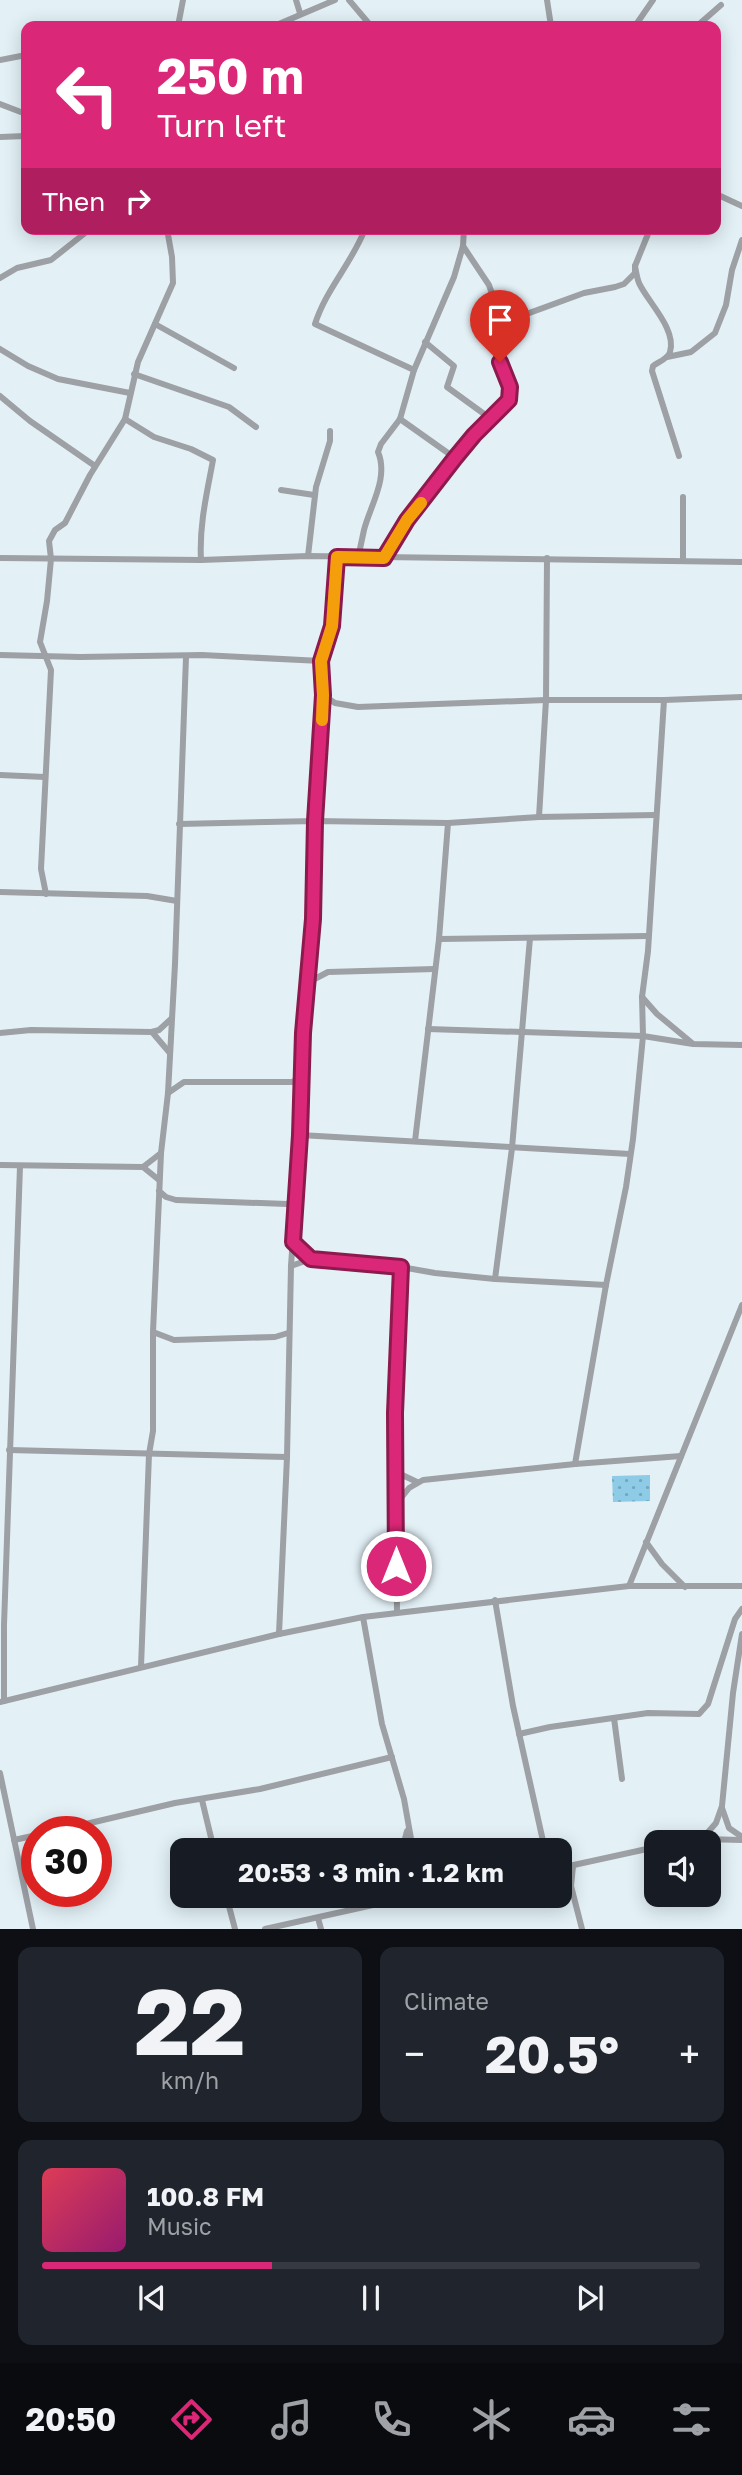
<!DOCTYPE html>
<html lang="en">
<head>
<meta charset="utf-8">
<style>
  body { margin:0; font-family:"Golos Text",sans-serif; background:#20242c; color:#f1f3f6; height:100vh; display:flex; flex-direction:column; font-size:26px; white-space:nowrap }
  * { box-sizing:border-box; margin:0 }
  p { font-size:23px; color:#9ea1a6 }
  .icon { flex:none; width:38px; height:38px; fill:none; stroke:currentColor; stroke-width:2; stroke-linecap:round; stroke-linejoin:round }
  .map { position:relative; height:1929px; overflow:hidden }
  .side { display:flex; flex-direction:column; gap:18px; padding:18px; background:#0d0f14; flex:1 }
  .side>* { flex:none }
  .guide { position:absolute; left:21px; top:21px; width:700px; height:214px; border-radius:14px; box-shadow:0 4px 18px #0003; background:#db2777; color:#fff; overflow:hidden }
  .fabs { position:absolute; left:644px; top:1830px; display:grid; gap:14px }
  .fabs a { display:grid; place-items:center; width:77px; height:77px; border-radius:14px; background:#171b24; box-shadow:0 4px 18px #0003; font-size:35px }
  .speed { position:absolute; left:21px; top:1816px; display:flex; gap:14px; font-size:35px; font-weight:700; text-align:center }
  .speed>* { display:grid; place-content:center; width:91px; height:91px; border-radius:50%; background:#171b24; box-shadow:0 4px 18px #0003; line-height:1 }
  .speed .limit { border:10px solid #d22; background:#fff; color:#111 }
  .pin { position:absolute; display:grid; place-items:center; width:60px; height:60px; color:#fff; margin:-72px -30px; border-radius:50% 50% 50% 0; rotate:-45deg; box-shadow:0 0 7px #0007 }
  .pin .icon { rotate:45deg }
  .me { position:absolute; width:77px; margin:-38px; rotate:0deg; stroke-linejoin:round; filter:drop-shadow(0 0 5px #0008) }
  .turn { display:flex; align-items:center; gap:24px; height:147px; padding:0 21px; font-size:32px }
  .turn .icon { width:91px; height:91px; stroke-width:2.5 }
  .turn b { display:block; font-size:49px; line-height:60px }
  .then { display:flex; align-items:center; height:66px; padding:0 21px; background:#0003; gap:14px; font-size:26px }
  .big { font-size:52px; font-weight:700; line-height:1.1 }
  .side .widget { flex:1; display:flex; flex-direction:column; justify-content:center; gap:10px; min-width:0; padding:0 24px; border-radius:14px; background:#20242c }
  .side .dial { align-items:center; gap:0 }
  .dial b { font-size:91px; line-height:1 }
  .song { display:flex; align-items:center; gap:21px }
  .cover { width:84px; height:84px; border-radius:10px; background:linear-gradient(135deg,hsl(350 70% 55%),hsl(320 70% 35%)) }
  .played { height:7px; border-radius:4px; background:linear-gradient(90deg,#db2777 35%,#363941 35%) }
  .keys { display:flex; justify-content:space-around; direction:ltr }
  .heat { display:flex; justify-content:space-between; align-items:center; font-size:38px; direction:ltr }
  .side .tiles { flex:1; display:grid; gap:18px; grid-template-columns:1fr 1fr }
  .widget:last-child { grid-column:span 2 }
  .trip { position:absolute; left:170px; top:1838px; width:402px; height:70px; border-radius:14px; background:#171b24; box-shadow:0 4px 18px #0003; font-weight:700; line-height:70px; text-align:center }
  .dock { display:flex; height:112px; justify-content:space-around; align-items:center; background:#090b0e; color:#9ea1a6 }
  .dock .icon { width:49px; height:49px }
  .dock .on { color:#db2777 }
  .dock b { font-size:32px; color:#f1f3f6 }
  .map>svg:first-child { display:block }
  .grass { fill:url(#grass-dots) }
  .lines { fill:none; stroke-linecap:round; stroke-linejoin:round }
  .minor { stroke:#9da0a5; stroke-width:6 }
  .route-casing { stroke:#8e194d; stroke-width:18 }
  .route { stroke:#db2777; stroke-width:12 }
  .slow { stroke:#f59e0b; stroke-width:12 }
</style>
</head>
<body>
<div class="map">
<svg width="742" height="1929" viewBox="0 0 742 1929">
  <defs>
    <pattern id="grass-dots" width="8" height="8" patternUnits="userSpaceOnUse" patternTransform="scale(1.75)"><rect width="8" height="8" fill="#8dcbe6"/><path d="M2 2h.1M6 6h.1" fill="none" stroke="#73a5bb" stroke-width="1.8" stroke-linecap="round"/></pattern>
  </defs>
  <rect width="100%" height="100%" fill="#e3f1f7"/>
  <!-- grass -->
  <path class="grass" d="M650,1475v26l-37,1 -1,-26z"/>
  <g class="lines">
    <!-- minor -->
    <g class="minor">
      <path d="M296,0l4,13"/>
      <path d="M349,0l22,26"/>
      <path d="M547,0l4,26"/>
      <path d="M178,26l5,-26"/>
      <path d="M274,26l61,-26"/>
      <path d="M635,26l18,-26"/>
      <path d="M697,26l24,-21"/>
      <path d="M0,60l26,-5"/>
      <path d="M0,104l26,10"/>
      <path d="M0,137l26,-1"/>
      <path d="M716,194l26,12"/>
      <path d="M365,229c-13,34 -39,60 -50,95l99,46"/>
      <path d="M635,266c1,6 2,12 4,17 8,18 38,46 31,69 -2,7 -12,10 -17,14l-1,5 27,85"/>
      <path d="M0,278l17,-10 34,-8 39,-31"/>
      <path d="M502,323l82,-30 31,-6 9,-3 11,-11v-7l15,-37"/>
      <path d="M155,324l79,44"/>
      <path d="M425,342l29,24 -7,21 44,32"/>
      <path d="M0,349l28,17 30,13 72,14"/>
      <path d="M667,357l24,-5 24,-19 11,-28 6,-35 10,-30"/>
      <path d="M134,374l95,33 27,20"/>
      <path d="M0,396l30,25 65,45"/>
      <path d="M125,419l29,18 37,12 22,11c-6,33 -14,65 -12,100"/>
      <path d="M400,419l55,39"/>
      <path d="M281,490l33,5"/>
      <path d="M308,556l8,-69 14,-46v-10"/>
      <path d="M0,558l201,2 107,-4 434,6"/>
      <path d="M358,558c2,-9 4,-19 6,-28 6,-24 25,-52 14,-78l3,-8 19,-25 14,-49 40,-93 9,-31 1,-17"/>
      <path d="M384,558l23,-38 67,-86 30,-27 7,-12 -12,-36 3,-13v-23l-13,-38 -26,-39"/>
      <path d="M683,560v-63"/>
      <path d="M0,655l80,2 122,-2 119,6"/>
      <path d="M323,695l12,8 23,4 188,-7h118l78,-3"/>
      <path d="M0,775l45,2"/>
      <path d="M539,817l7,-117 1,-142"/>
      <path d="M179,824l136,-3 133,2 91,-6 117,-2"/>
      <path d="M0,892l147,4 30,5"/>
      <path d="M46,894l-5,-25 10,-199 -11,-28 7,-41 4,-42 -2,-18 6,-11 10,-7 25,-48 35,-56 13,-57 35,-79 -1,-26 -5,-28"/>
      <path d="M439,939l209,-3"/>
      <path d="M307,983l21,-11 107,-3"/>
      <path d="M642,997l15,17 35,29"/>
      <path d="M428,1029l215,7 50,8 49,1"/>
      <path d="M152,1032l17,20"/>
      <path d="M0,1033l31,-3 121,2 7,-2 12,-11"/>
      <path d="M168,1093l16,-11h108l9,-5"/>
      <path d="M300,1135l330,19"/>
      <path d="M415,1141l24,-202 9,-116"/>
      <path d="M0,1165l143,2 18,-14 7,-60 7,-129 11,-307"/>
      <path d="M143,1167l16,13"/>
      <path d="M159,1191l7,6 10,3 111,4 9,-6"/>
      <path d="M293,1242l18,17"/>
      <path d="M291,1266l20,-7 90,8 34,6 60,6 111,6"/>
      <path d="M495,1279l17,-131 18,-210"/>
      <path d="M153,1332l21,8 101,-3 13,-4"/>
      <path d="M9,1450l278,7"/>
      <path d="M575,1464l31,-179 20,-98 7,-48 10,-103 -1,-39 6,-46 16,-251"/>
      <path d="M396,1472l21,10"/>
      <path d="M397,1503l12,-15 14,-8 152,-16 106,-8"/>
      <path d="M646,1542l16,22 23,23"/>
      <path d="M629,1586l113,-281"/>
      <path d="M495,1600l18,106 32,144"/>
      <path d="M397,1612l-2,-199 6,-146"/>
      <path d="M363,1617l19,107 22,75 9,51"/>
      <path d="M279,1634l8,-177 4,-191 9,-131 3,-102 10,-114 2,-98 8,-126 -2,-34 11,-35 5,-69"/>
      <path d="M141,1667l8,-213 4,-23v-99l8,-179"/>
      <path d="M4,1701v-76l16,-459"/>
      <path d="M0,1702l279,-68 84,-17 266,-31h113"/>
      <path d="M614,1718l8,61"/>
      <path d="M519,1734l31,-7 98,-14 51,1 9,-10 27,-85 7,-10"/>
      <path d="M0,1773l33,156"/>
      <path d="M202,1800l12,50"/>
      <path d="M722,1808l7,20 13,9"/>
      <path d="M52,1832l123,-29 85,-14 132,-32"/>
      <path d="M702,1839l14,-16 6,-17 11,-113 9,-59"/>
      <path d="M14,1840l23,-5"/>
      <path d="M680,1843l22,-4 40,1"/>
      <path d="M402,1850l5,-19"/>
      <path d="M573,1866l-2,20 11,43"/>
      <path d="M560,1868l96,-21"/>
      <path d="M226,1895l9,34"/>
      <path d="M318,1918l3,11"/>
      <path d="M265,1929l153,-34"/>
    </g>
  </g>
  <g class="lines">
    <!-- route casing -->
    <g class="route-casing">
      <path id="route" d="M396,1566l-1,-153 6,-146 -90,-8 -18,-17 7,-107 3,-102 10,-114 2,-98 8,-126 -2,-34 11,-35 5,-69 47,1 23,-38 48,-62 19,-23 35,-35 1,-13 -10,-25"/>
    </g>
    <!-- route -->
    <use href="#route" class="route"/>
    <!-- slow -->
    <path class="slow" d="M322,720l1,-25 -2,-34 11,-35 5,-69 47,1 23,-38 14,-17"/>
  </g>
</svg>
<div class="fabs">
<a><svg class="icon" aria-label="sound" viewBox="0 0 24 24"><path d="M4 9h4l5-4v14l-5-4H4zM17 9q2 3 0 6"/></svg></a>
</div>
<div class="speed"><div class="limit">30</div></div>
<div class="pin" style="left:500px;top:362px;background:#d93025"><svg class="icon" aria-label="arrive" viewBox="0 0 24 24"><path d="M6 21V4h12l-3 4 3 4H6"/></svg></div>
<svg class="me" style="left:396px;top:1566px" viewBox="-20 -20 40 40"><circle r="17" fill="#db2777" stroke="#fff" stroke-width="3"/><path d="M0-11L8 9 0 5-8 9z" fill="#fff"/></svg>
<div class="trip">20:53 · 3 min · 1.2 km</div>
<div class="guide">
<div class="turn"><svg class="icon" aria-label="left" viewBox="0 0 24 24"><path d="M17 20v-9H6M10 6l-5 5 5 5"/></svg><div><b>250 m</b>Turn left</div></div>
<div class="then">Then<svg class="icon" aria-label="right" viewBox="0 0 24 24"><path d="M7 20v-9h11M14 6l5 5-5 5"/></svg></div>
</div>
</div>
<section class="side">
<div class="tiles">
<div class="widget dial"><b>22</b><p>km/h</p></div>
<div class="widget"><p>Climate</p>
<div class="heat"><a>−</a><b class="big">20.5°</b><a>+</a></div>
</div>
<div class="widget">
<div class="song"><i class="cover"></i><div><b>100.8 FM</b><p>Music</p></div></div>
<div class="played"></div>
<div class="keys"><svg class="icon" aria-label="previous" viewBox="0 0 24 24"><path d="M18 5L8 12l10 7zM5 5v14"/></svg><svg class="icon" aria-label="pause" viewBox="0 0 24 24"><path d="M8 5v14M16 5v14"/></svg><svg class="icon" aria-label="next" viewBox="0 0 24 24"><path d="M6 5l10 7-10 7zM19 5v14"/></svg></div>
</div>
</div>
</section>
<nav class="dock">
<b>20:50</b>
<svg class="icon on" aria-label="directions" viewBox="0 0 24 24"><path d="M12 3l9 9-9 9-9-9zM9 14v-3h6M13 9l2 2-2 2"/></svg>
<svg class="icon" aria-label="music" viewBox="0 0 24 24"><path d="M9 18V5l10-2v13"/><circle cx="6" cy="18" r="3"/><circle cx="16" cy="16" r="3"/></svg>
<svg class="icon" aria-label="phone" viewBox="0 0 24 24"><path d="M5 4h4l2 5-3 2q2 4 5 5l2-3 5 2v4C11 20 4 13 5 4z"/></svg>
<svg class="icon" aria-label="climate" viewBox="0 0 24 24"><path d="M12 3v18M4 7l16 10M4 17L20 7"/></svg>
<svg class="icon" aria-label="car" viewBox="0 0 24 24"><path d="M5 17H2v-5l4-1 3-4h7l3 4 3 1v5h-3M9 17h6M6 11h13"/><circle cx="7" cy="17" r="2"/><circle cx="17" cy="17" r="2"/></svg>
<svg class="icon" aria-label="filters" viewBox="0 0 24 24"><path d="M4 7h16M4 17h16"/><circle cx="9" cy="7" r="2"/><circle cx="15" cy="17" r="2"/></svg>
</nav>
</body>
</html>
